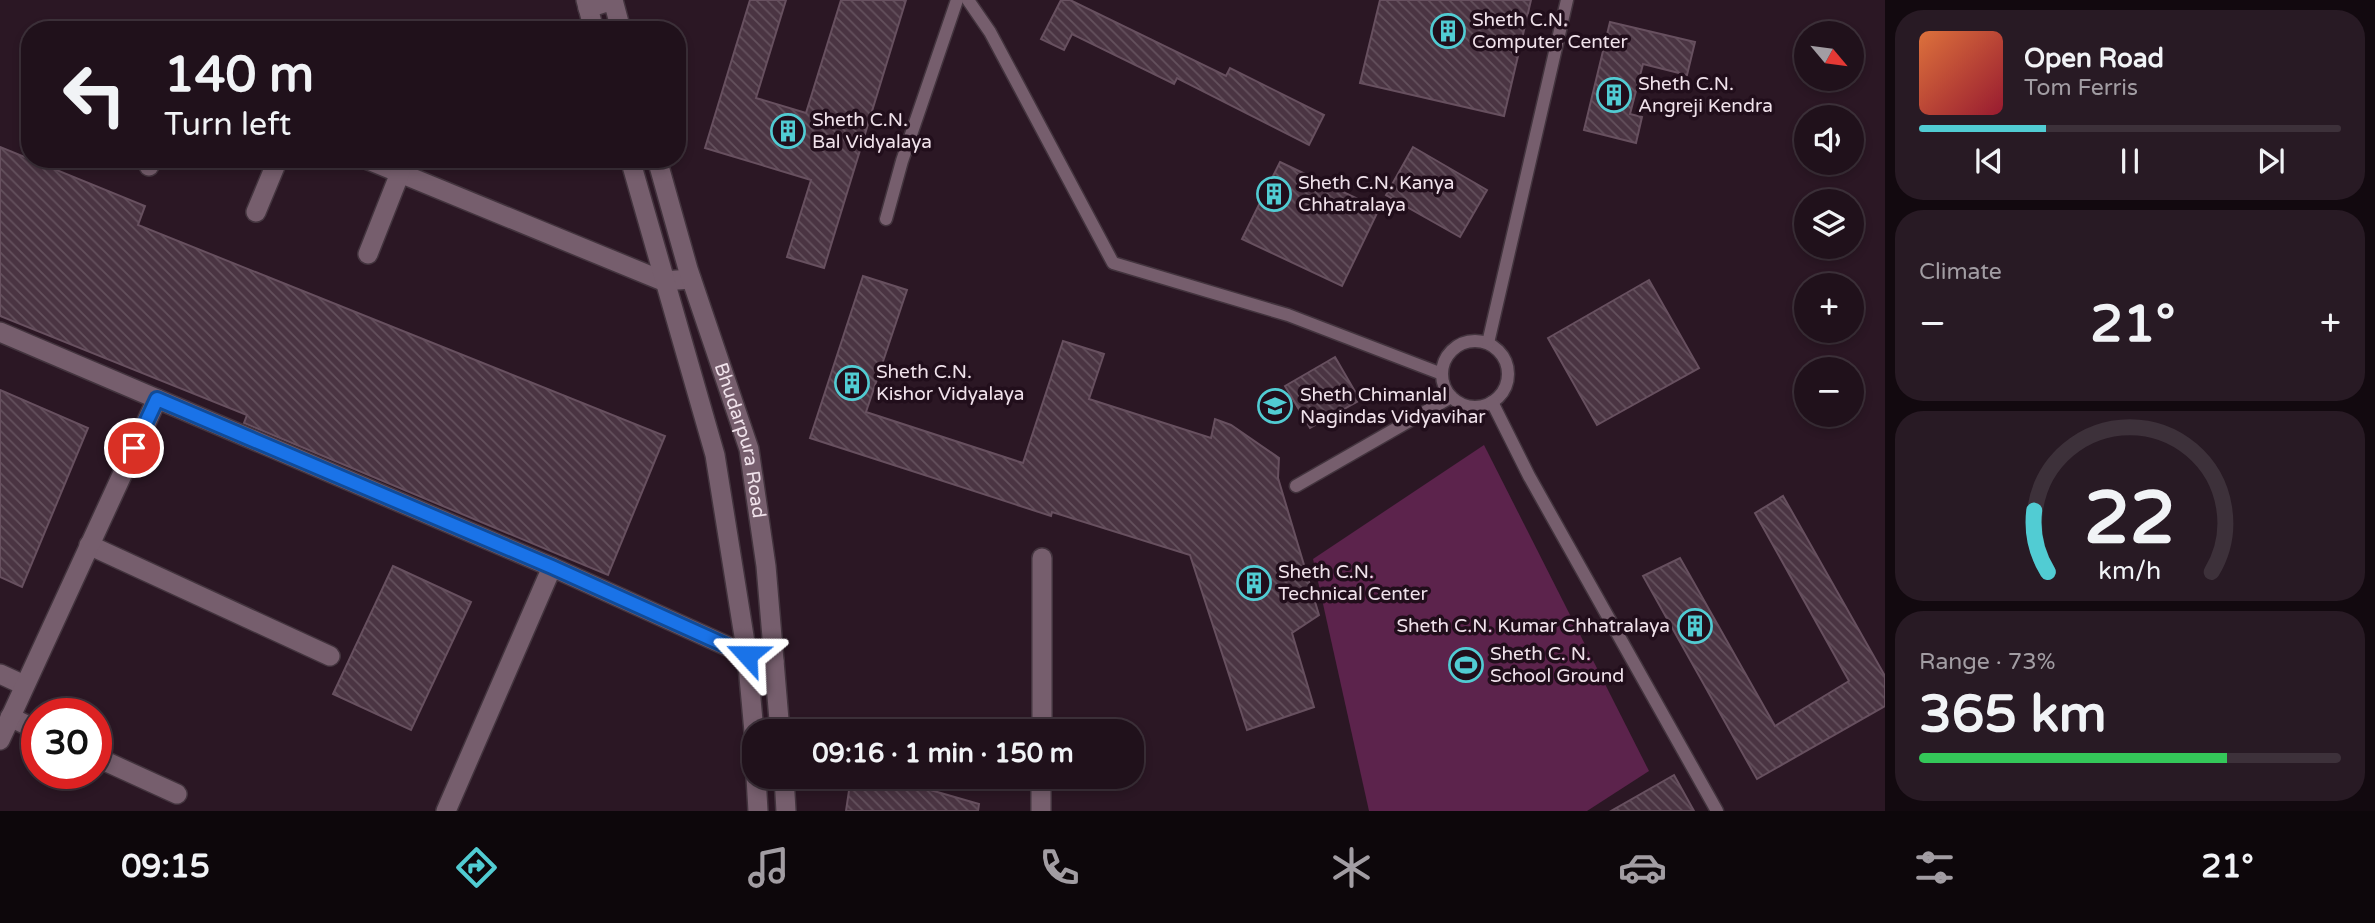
<!DOCTYPE html>
<html lang="en">
<head>
<meta charset="utf-8">
<style>
  body { margin:0; font-family:"Varela Round",sans-serif; background:#281a24; color:#f1f3f6; height:100vh; display:flex; flex-direction:column; font-size:26px; white-space:nowrap }
  * { box-sizing:border-box; margin:0 }
  p { font-size:23px; color:#a29da3 }
  .icon { flex:none; width:38px; height:38px; fill:none; stroke:currentColor; stroke-width:2; stroke-linecap:round; stroke-linejoin:round }
  .map { position:relative; flex:1; overflow:hidden }
  .details { display:flex; flex-direction:column; gap:10px; padding:10px; background:#12090f; width:490px }
  .details>* { flex:none }
  .guide { position:absolute; left:21px; top:21px; width:665px; height:147px; border-radius:28px; box-shadow:0 4px 10px #0003,0 0 0 2px #3d313a; background:#20111b; color:#f1f3f6; overflow:hidden }
  .needle { width:46px; rotate:119deg }
  .buttons { position:absolute; left:1794px; top:21px; display:grid; gap:14px }
  .buttons a { display:grid; place-items:center; width:70px; height:70px; border-radius:50%; background:#20111b; box-shadow:0 4px 10px #0003,0 0 0 2px #3d313a; font-size:35px }
  .speed { position:absolute; left:21px; top:698px; display:flex; gap:14px; font-size:35px; font-weight:700; text-align:center }
  .speed>* { display:grid; place-content:center; width:91px; height:91px; border-radius:50%; background:#20111b; box-shadow:0 4px 10px #0003,0 0 0 2px #3d313a; line-height:1 }
  .speed .limit { border:10px solid #d22; background:#fff; color:#111 }
  .pin { position:absolute; display:grid; place-items:center; width:60px; height:60px; color:#fff; margin:-30px; border:4px solid #fff; border-radius:50%; box-shadow:0 2px 7px #0007 }
  .me { position:absolute; width:77px; margin:-38px; rotate:294deg; stroke-linejoin:round; filter:drop-shadow(0 0 5px #0008) }
  .turn { display:flex; align-items:center; gap:24px; height:147px; padding:0 28px; font-size:32px }
  .turn .icon { width:91px; height:91px; stroke-width:2.5 }
  .turn b { display:block; font-size:49px; line-height:60px }
  .big { font-size:52px; font-weight:700; line-height:1.1 }
  .details .widget { flex:1; display:flex; flex-direction:column; justify-content:center; gap:10px; min-width:0; padding:0 24px; border-radius:28px; background:#281a24 }
  .details .dial { align-items:center; gap:0 }
  .dial svg { height:182px; overflow:visible; fill:none; stroke:#3d313a; stroke-width:7; stroke-linecap:round; text-anchor:middle }
  .dial text { fill:#f1f3f6; stroke:none }
  .song { display:flex; align-items:center; gap:21px }
  .cover { width:84px; height:84px; border-radius:10px; background:linear-gradient(135deg,hsl(20 70% 55%),hsl(350 70% 35%)) }
  .played { height:7px; border-radius:4px; background:linear-gradient(90deg,#51ccd3 30%,#3d313a 30%) }
  .keys { display:flex; justify-content:space-around; direction:ltr }
  .heat { display:flex; justify-content:space-between; align-items:center; font-size:38px; direction:ltr }
  .charge { height:10px; border-radius:5px; background:linear-gradient(90deg,#34c759 73%,#3d313a 0) }
  .trip { position:absolute; left:742px; top:719px; width:402px; height:70px; border-radius:28px; background:#20111b; box-shadow:0 4px 10px #0003,0 0 0 2px #3d313a; font-weight:700; line-height:70px; text-align:center }
  .tabs { display:flex; height:112px; justify-content:space-around; align-items:center; background:#0d070b; color:#a29da3 }
  .tabs .icon { width:49px; height:49px }
  .tabs .current { color:#51ccd3 }
  .tabs b { font-size:32px; color:#f1f3f6 }
  main { display:flex; flex:1; min-height:0 }
  .map>svg:first-child { display:block }
  .park { fill:#5c234c }
  .building { fill:url(#building-back-hatch); stroke:#67505f; stroke-width:2 }
  .lines { fill:none; stroke-linecap:round; stroke-linejoin:round }
  .service-casing { stroke:#43343e; stroke-width:15 }
  .minor-casing { stroke:#43343e; stroke-width:22 }
  .tertiary-casing { stroke:#43343e; stroke-width:22 }
  .service { stroke:#765e6d; stroke-width:12 }
  .minor { stroke:#765e6d; stroke-width:19 }
  .tertiary { stroke:#765e6d; stroke-width:19 }
  .route-casing { stroke:#114b97; stroke-width:18 }
  .route { stroke:#1a73e8; stroke-width:12 }
  .labels { text-anchor:middle; dominant-baseline:central; stroke-width:7; stroke-linejoin:round; paint-order:stroke }
  .poi-label { font-size:19px; fill:#f0e2eb; stroke:#210e1b; text-anchor:start }
  .street-label { font-size:19px; fill:#f0e2eb; stroke:#210e1b }
</style>
</head>
<body>
<main>
<div class="map">
<svg width="1885" height="811" viewBox="0 0 1885 811">
  <defs>
    <pattern id="building-back-hatch" width="6" height="6" patternUnits="userSpaceOnUse" patternTransform="scale(1.75)"><rect width="6" height="6" fill="#4a3442"/><path d="M-1 5l2 2M0 0l6 6M5-1l2 2" fill="none" stroke="#64515d"/></pattern>
  </defs>
  <rect width="100%" height="100%" fill="#2b1724"/>
  <!-- park -->
  <path class="park" d="M1484,445l165,326 -62,40h-218l-56,-252z"/>
  <!-- building -->
  <g class="building">
    <path d="M750,0h36l-30,98 50,15 35,-113h65l-82,268 -37,-11 24,-77 -106,-32z"/>
    <path d="M1061,0h9l156,76 4,-8 94,47 -15,30 -132,-67 -3,6 -102,-50 -8,16 -23,-11z"/>
    <path d="M1380,0h151l-27,116 -144,-33z"/>
    <path d="M1610,22l85,20 -8,33 -44,-11 -13,50 12,3 -6,26 -52,-13z"/>
    <path d="M0,147l145,59 -7,19 527,211 -57,139 -364,-152 3,-8 -247,-99z"/>
    <path d="M1413,147l74,43 -27,47 -74,-42z"/>
    <path d="M1280,162l99,47 -37,77 -100,-47z"/>
    <path d="M863,276l44,14 -41,122 157,51 40,-122 41,13 -15,45 122,39 4,-19 16,6 48,33 -1,20 41,137 -27,18 22,74 -67,23 -57,-175 -138,-43 -1,4 -241,-78z"/>
    <path d="M1649,280l50,88 -102,57 -49,-87z"/>
    <path d="M1335,357l25,43 -50,28 -25,-42z"/>
    <path d="M0,390l88,38 -66,159 -22,-10z"/>
    <path d="M1783,496l102,180v30l-128,73 -114,-203 37,-18 95,168 74,-45 -94,-168z"/>
    <path d="M393,566l78,36 -60,128 -78,-36z"/>
    <path d="M1674,775l20,36h-83z"/>
    <path d="M851,777h73l-4,10 59,17 -1,7h-132z"/>
  </g>
  <g class="lines">
    <!-- service casing -->
    <g class="service-casing">
      <g id="service">
        <path d="M968,0l22,32 123,231 175,52 154,59"/>
        <path d="M886,219l16,-58 55,-161"/>
        <circle cx="1475" cy="374" r="33"/>
        <path d="M1488,343l79,-343"/>
        <path d="M1492,402l37,74 188,335"/>
        <path d="M1296,486l155,-89"/>
      </g>
    </g>
    <!-- minor casing -->
    <g class="minor-casing">
      <g id="minor">
        <path d="M366,159l297,122 28,-2"/>
        <path d="M149,166l3,-7"/>
        <path d="M256,212l22,-53"/>
        <path d="M368,254l32,-81"/>
        <path d="M0,332l552,235 195,88 27,6"/>
        <path d="M89,545l241,111"/>
        <path d="M0,674l24,11"/>
        <path d="M10,717l27,13"/>
        <path d="M1042,732v-174"/>
        <path d="M0,740l157,-341"/>
        <path d="M96,757l81,37"/>
        <path d="M446,811l106,-244"/>
        <path d="M1041,811v-34"/>
      </g>
    </g>
    <!-- tertiary casing -->
    <g class="tertiary-casing">
      <g id="tertiary">
        <path d="M586,0l8,30"/>
        <path d="M588,8l25,-8 8,30"/>
        <path d="M630,159l85,296 32,200 7,77"/>
        <path id="s1" d="M657,159l31,110 61,180 17,117 14,166"/>
        <path d="M756,777l2,34"/>
        <path d="M784,777l2,34"/>
      </g>
    </g>
    <!-- service -->
    <use href="#service" class="service"/>
    <!-- minor -->
    <use href="#minor" class="minor"/>
    <!-- tertiary -->
    <use href="#tertiary" class="tertiary"/>
  </g>
  <g class="lines">
    <!-- route casing -->
    <g class="route-casing">
      <path id="route" d="M134,448l23,-49 395,168 195,88"/>
    </g>
    <!-- route -->
    <use href="#route" class="route"/>
  </g>
  <!-- icons -->
  <defs>
    <g id="building-ring" transform="scale(1.75)"><circle r="9.5" fill="#210e1b" stroke="#51ccd3" stroke-width="1.5"/><path d="M-4-6H4V6H1V3H-1V6H-4ZM-2.5-4.3h1.7v1.8h-1.7ZM.8-4.3h1.7v1.8H.8ZM-2.5-1h1.7V.8h-1.7ZM.8-1h1.7V.8H.8Z" fill="#51ccd3"/></g>
    <g id="school-ring" transform="scale(1.75)"><circle r="9.5" fill="#210e1b" stroke="#51ccd3" stroke-width="1.5"/><path d="M0-5L7-2L0 1L-7-2ZM-4 1L0 2.5L4 1V4Q0 6-4 4Z" fill="#51ccd3"/></g>
    <g id="stadium-ring" transform="scale(1.75)"><circle r="9.5" fill="#210e1b" stroke="#51ccd3" stroke-width="1.5"/><path d="M0-5a6.5 5 0 1 0 0 10a6.5 5 0 1 0 0-10ZM-3.5-1.8h7v3.6h-7Z" fill="#51ccd3"/></g>
  </defs>
  <g fill-rule="evenodd">
    <use href="#building-ring" x="1448" y="31"/>
    <use href="#building-ring" x="1614" y="95"/>
    <use href="#building-ring" x="788" y="131"/>
    <use href="#building-ring" x="1274" y="194"/>
    <use href="#building-ring" x="852" y="383"/>
    <use href="#school-ring" x="1275" y="406"/>
    <use href="#building-ring" x="1254" y="583"/>
    <use href="#building-ring" x="1695" y="626"/>
    <use href="#stadium-ring" x="1466" y="665"/>
  </g>
  <g class="labels">
    <!-- poi labels -->
    <g class="poi-label">
      <text x="1472" y="20">Sheth C.N.<tspan x="1472" dy="22">Computer Center</tspan></text>
      <text x="1638" y="84">Sheth C.N.<tspan x="1638" dy="22">Angreji Kendra</tspan></text>
      <text x="812" y="120">Sheth C.N.<tspan x="812" dy="22">Bal Vidyalaya</tspan></text>
      <text x="1298" y="183">Sheth C.N. Kanya<tspan x="1298" dy="22">Chhatralaya</tspan></text>
      <text x="876" y="372">Sheth C.N.<tspan x="876" dy="22">Kishor Vidyalaya</tspan></text>
      <text x="1300" y="395">Sheth Chimanlal<tspan x="1300" dy="22">Nagindas Vidyavihar</tspan></text>
      <text x="1278" y="572">Sheth C.N.<tspan x="1278" dy="22">Technical Center</tspan></text>
      <text x="1670" y="626" text-anchor="end">Sheth C.N. Kumar Chhatralaya</text>
      <text x="1490" y="654">Sheth C. N.<tspan x="1490" dy="22">School Ground</tspan></text>
    </g>
    <!-- street labels -->
    <g class="street-label">
      <text stroke="none"><textPath href="#s1" startOffset="294">Bhudarpura Road</textPath></text>
    </g>
  </g>
</svg>
<div class="buttons">
<a><svg class="needle" viewBox="-14 -14 28 28"><path d="M0-13l5 13h-10z" fill="#e53935"/><path d="M0 13l5-13h-10z" fill="#a29da3"/></svg></a>
<a><svg class="icon" aria-label="sound" viewBox="0 0 24 24"><path d="M4 9h4l5-4v14l-5-4H4zM17 9q2 3 0 6"/></svg></a>
<a><svg class="icon" aria-label="layers" viewBox="0 0 24 24"><path d="M12 4l9 5-9 5-9-5zM3 14l9 5 9-5"/></svg></a>
<a>+</a>
<a>−</a>
</div>
<div class="speed"><div class="limit">30</div></div>
<div class="pin" style="left:134px;top:448px;background:#d93025"><svg class="icon" aria-label="arrive" viewBox="0 0 24 24"><path d="M6 21V4h12l-3 4 3 4H6"/></svg></div>
<svg class="me" style="left:747px;top:655px" viewBox="-20 -20 40 40"><path d="M0-17L14 15 0 8-14 15z" fill="#1a73e8" stroke="#fff" stroke-width="4"/></svg>
<div class="trip">09:16 · 1 min · 150 m</div>
<div class="guide">
<div class="turn"><svg class="icon" aria-label="left" viewBox="0 0 24 24"><path d="M17 20v-9H6M10 6l-5 5 5 5"/></svg><div><b>140 m</b>Turn left</div></div>
</div>
</div>
<section class="details">
<div class="widget">
<div class="song"><i class="cover"></i><div><b>Open Road</b><p>Tom Ferris</p></div></div>
<div class="played"></div>
<div class="keys"><svg class="icon" aria-label="previous" viewBox="0 0 24 24"><path d="M18 5L8 12l10 7zM5 5v14"/></svg><svg class="icon" aria-label="pause" viewBox="0 0 24 24"><path d="M8 5v14M16 5v14"/></svg><svg class="icon" aria-label="next" viewBox="0 0 24 24"><path d="M6 5l10 7-10 7zM19 5v14"/></svg></div>
</div>
<div class="widget"><p>Climate</p>
<div class="heat"><a>−</a><b class="big">21°</b><a>+</a></div>
</div>
<div class="widget dial"><svg viewBox="0 0 100 80">
<path d="M14 69A42 42 0 1 1 86 69"/>
<path d="M14 69A42 42 0 0 1 8 42" stroke="#51ccd3"/>
<text x="50" y="56" font-size="32" font-weight="700">22</text>
<text x="50" y="72" font-size="11">km/h</text>
</svg></div>
<div class="widget"><p>Range · 73%</p><b class="big">365 km</b><div class="charge"></div></div>
</section>
</main>
<nav class="tabs">
<b>09:15</b>
<svg class="icon current" aria-label="directions" viewBox="0 0 24 24"><path d="M12 3l9 9-9 9-9-9zM9 14v-3h6M13 9l2 2-2 2"/></svg>
<svg class="icon" aria-label="music" viewBox="0 0 24 24"><path d="M9 18V5l10-2v13"/><circle cx="6" cy="18" r="3"/><circle cx="16" cy="16" r="3"/></svg>
<svg class="icon" aria-label="phone" viewBox="0 0 24 24"><path d="M5 4h4l2 5-3 2q2 4 5 5l2-3 5 2v4C11 20 4 13 5 4z"/></svg>
<svg class="icon" aria-label="climate" viewBox="0 0 24 24"><path d="M12 3v18M4 7l16 10M4 17L20 7"/></svg>
<svg class="icon" aria-label="car" viewBox="0 0 24 24"><path d="M5 17H2v-5l4-1 3-4h7l3 4 3 1v5h-3M9 17h6M6 11h13"/><circle cx="7" cy="17" r="2"/><circle cx="17" cy="17" r="2"/></svg>
<svg class="icon" aria-label="filters" viewBox="0 0 24 24"><path d="M4 7h16M4 17h16"/><circle cx="9" cy="7" r="2"/><circle cx="15" cy="17" r="2"/></svg>
<b>21°</b>
</nav>
</body>
</html>
